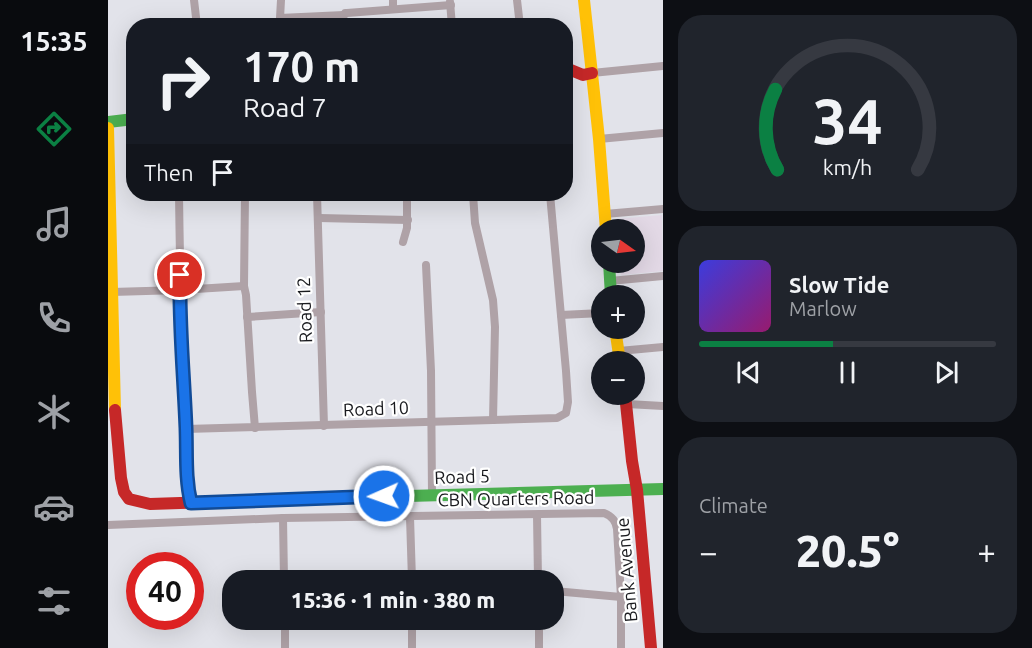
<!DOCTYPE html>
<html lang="en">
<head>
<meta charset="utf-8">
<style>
  body { margin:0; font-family:Ubuntu,sans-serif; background:#20242c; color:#f1f3f6; height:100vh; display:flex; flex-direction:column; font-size:22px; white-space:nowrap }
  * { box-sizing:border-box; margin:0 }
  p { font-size:20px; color:#9ea1a6 }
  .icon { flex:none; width:33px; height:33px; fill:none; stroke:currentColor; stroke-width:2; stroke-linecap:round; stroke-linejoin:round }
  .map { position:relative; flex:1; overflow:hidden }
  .drawer { display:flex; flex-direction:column; gap:15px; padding:15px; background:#0d0f14; width:369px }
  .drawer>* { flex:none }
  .top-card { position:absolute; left:18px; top:18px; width:447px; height:183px; border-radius:24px; box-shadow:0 6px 24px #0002; background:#171b24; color:#f1f3f6; overflow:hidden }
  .needle { width:39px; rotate:104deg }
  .tools { position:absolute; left:483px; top:219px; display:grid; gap:12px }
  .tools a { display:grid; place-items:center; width:54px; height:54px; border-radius:50%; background:#171b24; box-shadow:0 6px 24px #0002; font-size:30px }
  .speed { position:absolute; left:18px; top:552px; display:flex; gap:12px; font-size:30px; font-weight:700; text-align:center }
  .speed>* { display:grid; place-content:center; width:78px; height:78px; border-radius:50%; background:#171b24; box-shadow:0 6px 24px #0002; line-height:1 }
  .speed .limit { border:9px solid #d22; background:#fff; color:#111 }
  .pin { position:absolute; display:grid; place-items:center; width:51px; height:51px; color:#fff; margin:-26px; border:3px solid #fff; border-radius:50%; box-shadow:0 2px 6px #0007 }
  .me { position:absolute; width:66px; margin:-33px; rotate:268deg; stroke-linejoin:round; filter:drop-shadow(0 0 4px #0008) }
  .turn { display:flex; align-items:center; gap:21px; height:126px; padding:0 18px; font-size:27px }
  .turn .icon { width:78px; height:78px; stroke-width:2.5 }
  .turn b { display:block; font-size:42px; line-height:51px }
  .then { display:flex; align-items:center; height:57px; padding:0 18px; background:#0003; gap:12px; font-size:22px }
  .big { font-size:45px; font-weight:800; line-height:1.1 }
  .drawer .widget { flex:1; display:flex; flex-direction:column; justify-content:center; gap:9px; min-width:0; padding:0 21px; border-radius:24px; background:#20242c }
  .drawer .dial { align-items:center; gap:0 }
  .dial svg { height:156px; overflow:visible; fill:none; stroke:#363941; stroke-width:7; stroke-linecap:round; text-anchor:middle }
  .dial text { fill:#f1f3f6; stroke:none }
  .song { display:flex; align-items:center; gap:18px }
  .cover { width:72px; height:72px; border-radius:9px; background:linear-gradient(135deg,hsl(240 70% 55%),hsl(320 70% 35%)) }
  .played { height:6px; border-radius:3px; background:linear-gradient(90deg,#0b8043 45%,#363941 45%) }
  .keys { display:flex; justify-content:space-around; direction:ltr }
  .heat { display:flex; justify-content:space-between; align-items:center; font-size:33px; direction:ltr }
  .trip { position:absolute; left:114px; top:570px; width:342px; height:60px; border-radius:24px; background:#171b24; box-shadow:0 6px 24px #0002; font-weight:800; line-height:60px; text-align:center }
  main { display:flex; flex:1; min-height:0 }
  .tabs { display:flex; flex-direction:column; width:108px; justify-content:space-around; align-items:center; background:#090b0e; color:#9ea1a6 }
  .tabs .icon { width:42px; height:42px }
  .tabs .selected { color:#0b8043 }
  .tabs b { font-size:27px; color:#f1f3f6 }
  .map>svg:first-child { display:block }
  .medical { fill:#e3d9e6 }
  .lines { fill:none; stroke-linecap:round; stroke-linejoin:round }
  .street { stroke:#afa2a7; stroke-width:8 }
  .fast { stroke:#4caf50; stroke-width:12 }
  .slow { stroke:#ffc107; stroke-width:12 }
  .jam { stroke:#c62828; stroke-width:12 }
  .route-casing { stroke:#114b97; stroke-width:15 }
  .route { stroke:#1a73e8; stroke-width:10 }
  .labels { text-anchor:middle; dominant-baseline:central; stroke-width:4.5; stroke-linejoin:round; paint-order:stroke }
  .street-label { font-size:18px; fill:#191a1e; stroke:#fff }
</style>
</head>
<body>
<main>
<nav class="tabs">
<b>15:35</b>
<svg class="icon selected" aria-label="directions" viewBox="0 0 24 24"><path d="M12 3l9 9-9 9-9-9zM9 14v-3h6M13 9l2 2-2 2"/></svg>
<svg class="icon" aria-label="music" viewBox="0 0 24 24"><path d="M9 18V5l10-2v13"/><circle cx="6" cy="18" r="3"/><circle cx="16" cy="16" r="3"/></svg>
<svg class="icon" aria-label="phone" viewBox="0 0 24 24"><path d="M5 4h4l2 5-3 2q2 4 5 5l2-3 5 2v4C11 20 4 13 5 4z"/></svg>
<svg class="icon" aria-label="climate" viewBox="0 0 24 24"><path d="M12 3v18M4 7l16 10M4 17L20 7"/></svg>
<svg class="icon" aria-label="car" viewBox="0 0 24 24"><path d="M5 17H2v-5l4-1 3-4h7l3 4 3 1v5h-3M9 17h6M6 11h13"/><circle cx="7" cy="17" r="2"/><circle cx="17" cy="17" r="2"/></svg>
<svg class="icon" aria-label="filters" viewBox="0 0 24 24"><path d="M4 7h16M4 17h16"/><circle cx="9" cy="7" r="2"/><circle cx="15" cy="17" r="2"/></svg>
</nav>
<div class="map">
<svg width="555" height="648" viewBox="0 0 555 648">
  <rect width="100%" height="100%" fill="#e2e3ea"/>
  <!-- medical -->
  <path class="medical" d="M554,215l1,56 -42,4 -1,-12 14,-1v-32l-17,-1 -1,-10z"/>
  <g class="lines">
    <!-- street -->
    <g class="street">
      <path d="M86,0l3,26"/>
      <path d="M173,0l-1,18 64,-3"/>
      <path d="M285,0v9"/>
      <path d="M409,0l3,26"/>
      <path d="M342,2l2,24"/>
      <path d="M236,26l-1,-9 2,-4h2l104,-8"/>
      <path d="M484,73l71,-7"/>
      <path d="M491,139l64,-6"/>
      <path d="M71,194c1,77 2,154 7,231 1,26 -2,52 5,78"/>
      <path d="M137,194l-1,92 2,9 6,97 3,36"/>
      <path d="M209,194l7,232"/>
      <path d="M365,194l2,29 18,77 2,27 -2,93"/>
      <path d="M497,214l58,-5"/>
      <path d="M211,218l89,2"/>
      <path d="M295,242l4,-14v-34"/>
      <path d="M318,265l5,106 1,124"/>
      <path d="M502,281l53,-5"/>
      <path d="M4,292l68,-2 64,-4"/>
      <path d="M453,315l41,-2"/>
      <path d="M139,317l74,-5"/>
      <path d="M511,351l44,-4"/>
      <path d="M519,404l36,2"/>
      <path d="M78,429l371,-11 9,-5 2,-11 -2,-31 -16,-177"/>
      <path d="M429,515l1,65"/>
      <path d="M302,517l2,63"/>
      <path d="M175,518l1,62"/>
      <path d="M0,525l175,-7 321,-5c8,3 12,8 13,16l4,68v51"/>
      <path d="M446,591l67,6"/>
      <path d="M177,620v28"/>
      <path d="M431,620v28"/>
      <path d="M304,648v-28"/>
    </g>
    <!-- fast -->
    <g class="fast">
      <path d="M0,122l26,-3"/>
      <path d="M501,262l2,34"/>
      <path d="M226,498l329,-9"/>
    </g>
    <!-- slow -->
    <g class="slow">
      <path d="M476,0l15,139 7,91"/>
      <path d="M0,128l7,282"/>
      <path d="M507,328l5,34"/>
    </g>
    <!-- jam -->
    <g class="jam">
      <path d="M458,68l17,7 9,-2"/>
      <path d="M517,394l7,67 5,29 14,158"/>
      <path d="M7,410l6,68 3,14 5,7 21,5 184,-6"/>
    </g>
  </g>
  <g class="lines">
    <!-- route casing -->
    <g class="route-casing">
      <path id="route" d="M72,275c-1,51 4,102 6,153 1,26 -1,50 5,75l193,-7"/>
    </g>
    <!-- route -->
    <use href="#route" class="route"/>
  </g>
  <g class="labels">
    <!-- street labels -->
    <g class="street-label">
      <text transform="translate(196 310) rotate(-92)">Road 12</text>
      <text transform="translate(268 408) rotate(-2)">Road 10</text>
      <text transform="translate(354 476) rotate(-2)">Road 5</text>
      <text transform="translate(408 498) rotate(-1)">CBN Quarters Road</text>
      <text transform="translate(518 570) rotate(-95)">Bank Avenue</text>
    </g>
  </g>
</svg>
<div class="tools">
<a><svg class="needle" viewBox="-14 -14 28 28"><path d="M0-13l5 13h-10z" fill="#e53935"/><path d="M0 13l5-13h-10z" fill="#9ea1a6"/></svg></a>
<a>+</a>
<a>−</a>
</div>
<div class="speed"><div class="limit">40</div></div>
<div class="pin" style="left:72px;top:275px;background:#d93025"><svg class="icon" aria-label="arrive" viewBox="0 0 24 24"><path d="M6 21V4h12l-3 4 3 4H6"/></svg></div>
<svg class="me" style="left:276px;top:496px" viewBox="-20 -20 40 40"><circle r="17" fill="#1a73e8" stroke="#fff" stroke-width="3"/><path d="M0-11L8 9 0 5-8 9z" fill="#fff"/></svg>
<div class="trip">15:36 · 1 min · 380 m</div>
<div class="top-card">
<div class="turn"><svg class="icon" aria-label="right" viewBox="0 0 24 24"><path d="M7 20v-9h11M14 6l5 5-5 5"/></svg><div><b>170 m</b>Road 7</div></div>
<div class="then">Then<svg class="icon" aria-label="arrive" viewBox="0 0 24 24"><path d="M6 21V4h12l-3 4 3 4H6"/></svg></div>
</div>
</div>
<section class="drawer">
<div class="widget dial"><svg viewBox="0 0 100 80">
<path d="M14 69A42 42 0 1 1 86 69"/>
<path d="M14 69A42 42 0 0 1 13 28" stroke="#0b8043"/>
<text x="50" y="56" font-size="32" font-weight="700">34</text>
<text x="50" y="72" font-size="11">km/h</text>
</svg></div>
<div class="widget">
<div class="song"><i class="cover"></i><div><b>Slow Tide</b><p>Marlow</p></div></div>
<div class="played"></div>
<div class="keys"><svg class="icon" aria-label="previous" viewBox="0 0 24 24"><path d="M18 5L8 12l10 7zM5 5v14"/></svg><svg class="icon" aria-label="pause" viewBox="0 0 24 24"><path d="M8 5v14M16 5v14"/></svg><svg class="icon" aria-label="next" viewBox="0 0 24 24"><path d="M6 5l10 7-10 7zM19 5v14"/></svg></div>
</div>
<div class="widget"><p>Climate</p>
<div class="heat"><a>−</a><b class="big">20.5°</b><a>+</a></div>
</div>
</section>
</main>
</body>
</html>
